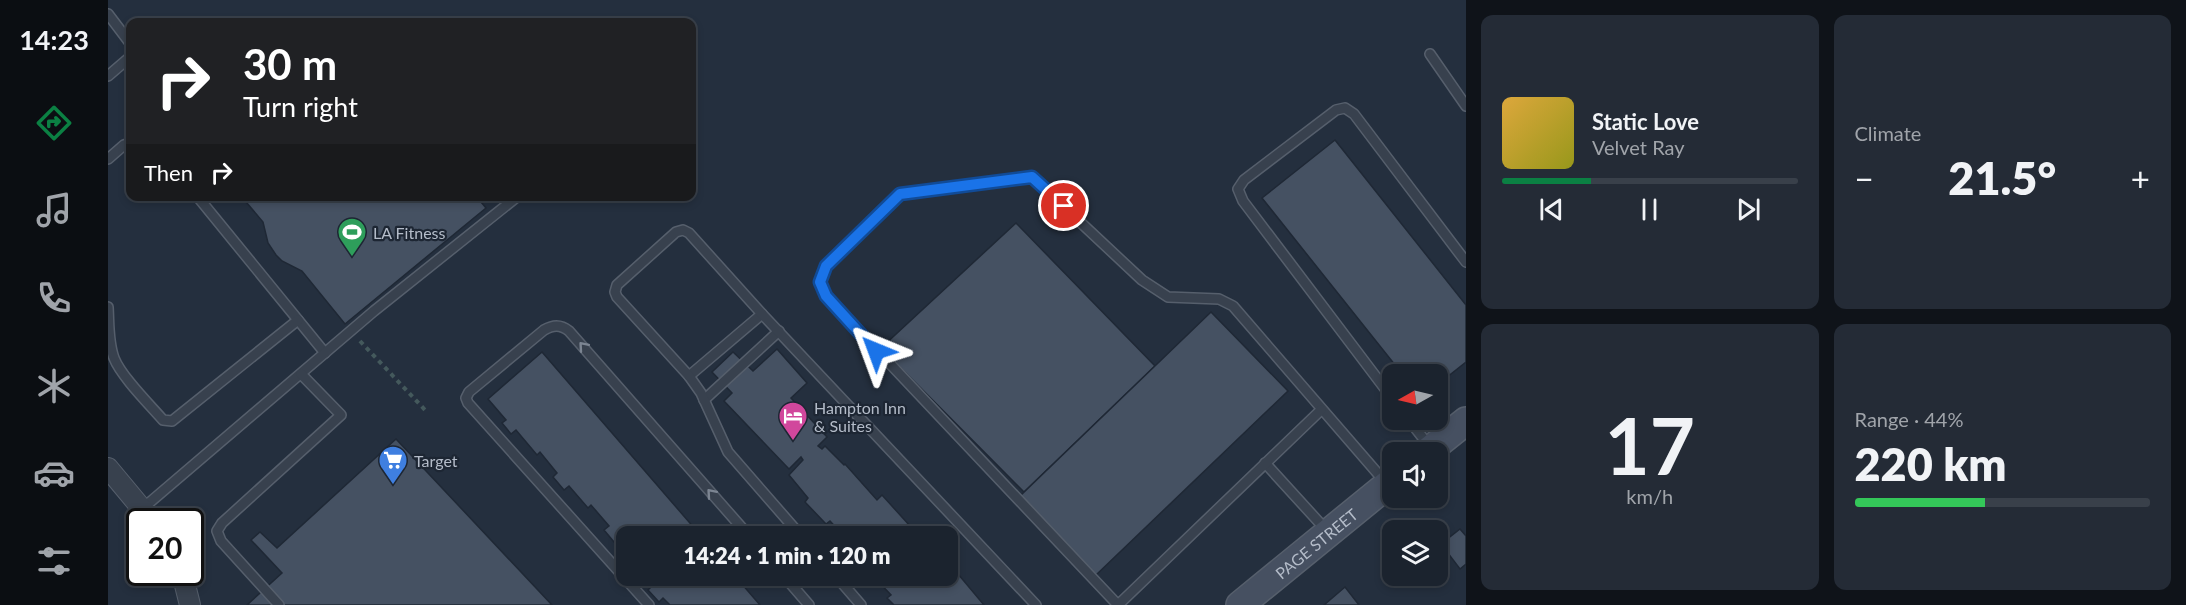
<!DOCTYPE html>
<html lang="en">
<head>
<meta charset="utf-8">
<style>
  body { margin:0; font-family:Lato,sans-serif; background:#242b36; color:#f1f3f6; height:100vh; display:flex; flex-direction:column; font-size:22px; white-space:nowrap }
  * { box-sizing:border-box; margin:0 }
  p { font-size:20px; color:#a0a4aa }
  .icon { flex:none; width:33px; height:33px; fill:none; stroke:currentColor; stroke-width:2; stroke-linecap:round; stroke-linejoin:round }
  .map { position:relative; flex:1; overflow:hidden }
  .sheet { display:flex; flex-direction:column; gap:15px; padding:15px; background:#0f1319; width:720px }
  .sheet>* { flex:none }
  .hud { position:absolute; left:18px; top:18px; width:570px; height:183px; border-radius:12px; box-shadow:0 3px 9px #0003,0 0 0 2px #39404a; background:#202124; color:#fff; overflow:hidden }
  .needle { width:39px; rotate:262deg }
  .fabs { position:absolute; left:1274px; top:364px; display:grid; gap:12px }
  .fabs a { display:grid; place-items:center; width:66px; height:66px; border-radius:12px; background:#1b232e; box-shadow:0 3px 9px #0003,0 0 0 2px #39404a; font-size:30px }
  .speed { position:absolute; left:18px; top:508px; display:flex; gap:12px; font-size:30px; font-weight:700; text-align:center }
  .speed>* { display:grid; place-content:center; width:78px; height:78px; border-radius:50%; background:#1b232e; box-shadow:0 3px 9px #0003,0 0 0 2px #39404a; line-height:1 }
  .speed .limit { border:3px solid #111; border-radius:9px; background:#fff; color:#111 }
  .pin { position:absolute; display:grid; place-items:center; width:51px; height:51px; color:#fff; margin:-26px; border:3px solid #fff; border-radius:50%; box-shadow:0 2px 6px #0007 }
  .me { position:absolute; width:66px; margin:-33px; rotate:316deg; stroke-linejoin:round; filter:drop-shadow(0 0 4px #0008) }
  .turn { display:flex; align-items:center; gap:21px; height:126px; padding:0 18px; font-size:27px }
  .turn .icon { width:78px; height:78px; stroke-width:2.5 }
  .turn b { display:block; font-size:42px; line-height:51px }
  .then { display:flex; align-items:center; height:57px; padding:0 18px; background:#0003; gap:12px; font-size:22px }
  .big { font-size:45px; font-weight:800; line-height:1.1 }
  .sheet .card { flex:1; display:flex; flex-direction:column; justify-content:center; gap:9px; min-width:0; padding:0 21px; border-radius:12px; background:#242b36 }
  .sheet .dial { align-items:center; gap:0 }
  .dial b { font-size:78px; line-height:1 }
  .song { display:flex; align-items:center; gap:18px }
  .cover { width:72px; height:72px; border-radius:9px; background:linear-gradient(135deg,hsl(40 70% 55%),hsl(60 70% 35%)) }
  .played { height:6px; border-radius:3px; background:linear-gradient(90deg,#0b8043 30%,#39404a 30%) }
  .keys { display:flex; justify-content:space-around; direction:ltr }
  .heat { display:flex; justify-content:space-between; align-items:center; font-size:33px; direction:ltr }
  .charge { height:9px; border-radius:4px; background:linear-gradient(90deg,#34c759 44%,#39404a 0) }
  .sheet .tiles { flex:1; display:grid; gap:15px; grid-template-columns:repeat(2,1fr) }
  .trip { position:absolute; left:508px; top:526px; width:342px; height:60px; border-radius:12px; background:#1b232e; box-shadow:0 3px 9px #0003,0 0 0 2px #39404a; font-weight:800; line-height:60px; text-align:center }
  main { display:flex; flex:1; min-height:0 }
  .tab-bar { display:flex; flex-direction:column; width:108px; justify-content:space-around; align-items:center; background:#0b0e12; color:#a0a4aa }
  .tab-bar .icon { width:42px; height:42px }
  .tab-bar .current { color:#0b8043 }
  .tab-bar b { font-size:27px; color:#f1f3f6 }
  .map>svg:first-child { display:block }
  .building { fill:#455162; stroke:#1f2835; stroke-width:1.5 }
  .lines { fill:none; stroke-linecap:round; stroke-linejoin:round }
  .lane-casing { stroke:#565f6c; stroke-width:12 }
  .street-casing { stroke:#565f6c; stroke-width:22 }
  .secondary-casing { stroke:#565f6c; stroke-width:30 }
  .path { stroke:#44595c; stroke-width:4; stroke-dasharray:4.5 4.5; stroke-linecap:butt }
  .lane { stroke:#38414e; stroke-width:9 }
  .street { stroke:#38414e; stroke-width:20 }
  .secondary { stroke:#465061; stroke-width:27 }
  .oneway { stroke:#7c8592 }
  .route-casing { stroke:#114b97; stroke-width:15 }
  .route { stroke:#1a73e8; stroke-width:10 }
  .labels { text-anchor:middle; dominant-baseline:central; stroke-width:4.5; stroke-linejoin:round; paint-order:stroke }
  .poi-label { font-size:16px; fill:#b4bcc9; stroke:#1d2633; text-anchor:start }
  .street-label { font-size:16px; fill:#b4bcc9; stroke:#1d2633 }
</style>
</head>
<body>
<main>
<nav class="tab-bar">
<b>14:23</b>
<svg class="icon current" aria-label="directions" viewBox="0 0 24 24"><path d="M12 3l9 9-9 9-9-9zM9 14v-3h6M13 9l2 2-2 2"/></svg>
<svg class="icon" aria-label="music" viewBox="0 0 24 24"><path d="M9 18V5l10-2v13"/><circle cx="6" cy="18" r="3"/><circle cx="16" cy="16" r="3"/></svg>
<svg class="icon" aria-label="phone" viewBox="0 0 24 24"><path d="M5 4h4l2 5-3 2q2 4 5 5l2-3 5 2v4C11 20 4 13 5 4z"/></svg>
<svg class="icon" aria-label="climate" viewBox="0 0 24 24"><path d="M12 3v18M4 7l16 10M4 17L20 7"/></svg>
<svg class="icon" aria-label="car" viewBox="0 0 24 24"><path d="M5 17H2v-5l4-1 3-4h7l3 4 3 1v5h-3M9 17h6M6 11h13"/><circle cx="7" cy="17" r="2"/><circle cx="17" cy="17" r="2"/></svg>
<svg class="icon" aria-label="filters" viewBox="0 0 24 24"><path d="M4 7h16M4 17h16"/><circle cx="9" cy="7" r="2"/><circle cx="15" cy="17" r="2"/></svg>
</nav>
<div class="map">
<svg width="1358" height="605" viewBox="0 0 1358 605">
  <rect width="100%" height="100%" fill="#242f3e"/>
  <!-- building -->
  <g class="building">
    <path d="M1227,140l131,165v57l-29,23v-10h-34l-141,-177z"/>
    <path d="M133,196h235l10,12 -141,116 -43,-53 -20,-10 -6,-6 -8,-12 -5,-21z"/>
    <path d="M908,223l139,143 -131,126 -143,-144z"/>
    <path d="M1103,312l77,79 -192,184 -76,-79z"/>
    <path d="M669,349l30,34 -16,15 36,39 -9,9 4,3 3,-3 19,19 1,-1 32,36 5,-5 38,42h-81l-2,-2 3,-3 -10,-11 -4,3 -21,-22 3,-4 -19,-23 14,-15 -2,-3 -12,12 -65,-68 8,-8 -20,-21 21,-20 20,19z"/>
    <path d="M434,352l160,185h-75v10l-8,-9 -5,4 -10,-12 5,-4 -18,-21 -3,3 -19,-22 -5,4 -11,-13 4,-4 -17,-21 -3,3 -21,-25 -5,4 -9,-11 4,-3 -18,-21z"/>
    <path d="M288,439l156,166h-305l35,-32 -31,-33 9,-8 17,16z"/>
    <path d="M1352,529l6,7v28l-6,5 -19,-25z"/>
    <path d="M840,562l36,43h-90l-7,-7 4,-3 -18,-19h75z"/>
    <path d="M537,576h90l25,29h-90l-7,-7 -4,4 -11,-12 5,-5z"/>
    <path d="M1237,587l14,18h-35z"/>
  </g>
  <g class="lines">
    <!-- lane casing -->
    <g class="lane-casing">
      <g id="lane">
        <path d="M0,14l22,29"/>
        <path d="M1322,54l36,52"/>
        <path d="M0,76l22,-19"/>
        <path d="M0,159l16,-14 6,-2"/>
        <path d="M89,196l128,157"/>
        <path d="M0,307c1,16 0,35 6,51 7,18 35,46 49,62l9,1 126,-101"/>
        <path d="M581,376l73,-62"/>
        <path d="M1284,398l-149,-197 -5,-12 6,-9 92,-70 9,-2 9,6 112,148"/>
        <path d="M596,400l75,-69"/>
        <path d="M1301,420l21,27"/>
        <path d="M1157,463l62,68"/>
        <path d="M34,509l232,-198 144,-115"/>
        <path d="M694,537l-74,-85 -27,-59 -12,-17 -72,-79 -2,-5 2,-7 59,-53 7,-2 6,3 73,81 274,291"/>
        <path d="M676,576l25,29"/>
        <path d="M728,576l25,29"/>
        <path d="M171,605l-58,-64 -4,-10 5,-8 119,-108 -40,-41"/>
        <path d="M541,605l-181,-202 -2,-5 3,-6 75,-62c9,-5 16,-6 25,1l181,206"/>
        <path d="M1010,605l-292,-309 -5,-14 5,-16 74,-72 132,-17 110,103 26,17 51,2 14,7 153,177"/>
        <path d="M1010,605l203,-195"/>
      </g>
    </g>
    <!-- street casing -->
    <g class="street-casing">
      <g id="street">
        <path d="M0,468l45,54"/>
        <path d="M74,573l8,32"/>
      </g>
    </g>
    <!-- secondary casing -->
    <g class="secondary-casing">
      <g id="secondary">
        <path d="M1318,453l40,-32"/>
        <path id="s1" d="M1132,605l152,-124"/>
      </g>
    </g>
    <!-- path -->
    <path class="path" d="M252,341l66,70"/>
    <!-- lane -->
    <use href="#lane" class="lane"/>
    <!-- street -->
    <use href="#street" class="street"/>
    <!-- secondary -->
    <use href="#secondary" class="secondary"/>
  </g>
  <!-- one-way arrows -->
  <defs><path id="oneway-chevron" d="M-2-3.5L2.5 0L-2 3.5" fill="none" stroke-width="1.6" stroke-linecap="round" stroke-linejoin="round" transform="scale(1.5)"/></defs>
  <g class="oneway">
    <use href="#oneway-chevron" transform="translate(475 346) rotate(-131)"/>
    <use href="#oneway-chevron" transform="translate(603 493) rotate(-131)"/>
  </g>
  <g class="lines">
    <!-- route casing -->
    <g class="route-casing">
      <path id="route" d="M768,351l-50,-55 -6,-14 6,-16 74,-72 132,-17 32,29"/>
    </g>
    <!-- route -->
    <use href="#route" class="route"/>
  </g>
  <!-- icons -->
  <defs>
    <g id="stadium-pin" transform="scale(1.5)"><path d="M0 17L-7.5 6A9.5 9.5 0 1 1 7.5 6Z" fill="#2e9e5b" stroke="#1d2633"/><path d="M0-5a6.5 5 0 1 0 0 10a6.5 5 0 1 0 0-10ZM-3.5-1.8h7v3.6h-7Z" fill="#fff"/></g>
    <g id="hotel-pin" transform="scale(1.5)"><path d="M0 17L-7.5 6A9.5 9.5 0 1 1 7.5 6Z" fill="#d1479c" stroke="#1d2633"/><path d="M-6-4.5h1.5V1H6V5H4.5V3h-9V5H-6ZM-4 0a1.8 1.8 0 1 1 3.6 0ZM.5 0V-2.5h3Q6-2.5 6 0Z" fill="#fff"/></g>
    <g id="supermarket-pin" transform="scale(1.5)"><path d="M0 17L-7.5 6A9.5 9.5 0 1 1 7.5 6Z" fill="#3f7fe0" stroke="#1d2633"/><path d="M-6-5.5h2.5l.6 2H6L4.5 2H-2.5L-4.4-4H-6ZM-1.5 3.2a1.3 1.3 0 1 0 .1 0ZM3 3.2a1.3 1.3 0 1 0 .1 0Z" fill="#fff"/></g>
  </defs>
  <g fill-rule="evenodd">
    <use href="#stadium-pin" x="244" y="232"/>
    <use href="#hotel-pin" x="685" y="416"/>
    <use href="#supermarket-pin" x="285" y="460"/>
  </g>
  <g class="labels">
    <!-- poi labels -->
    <g class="poi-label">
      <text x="265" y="232">LA Fitness</text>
      <text x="706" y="407">Hampton Inn<tspan x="706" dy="18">&amp; Suites</tspan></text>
      <text x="306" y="460">Target</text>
    </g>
    <!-- street labels -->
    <g class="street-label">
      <text stroke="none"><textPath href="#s1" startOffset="98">PAGE STREET</textPath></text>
    </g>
  </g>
</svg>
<div class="fabs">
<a><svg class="needle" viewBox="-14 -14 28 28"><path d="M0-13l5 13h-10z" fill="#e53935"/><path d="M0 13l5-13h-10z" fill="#a0a4aa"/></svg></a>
<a><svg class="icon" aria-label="sound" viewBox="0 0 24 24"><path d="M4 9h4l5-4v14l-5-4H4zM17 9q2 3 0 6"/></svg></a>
<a><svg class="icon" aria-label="layers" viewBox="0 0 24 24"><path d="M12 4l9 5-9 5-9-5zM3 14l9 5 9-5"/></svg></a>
</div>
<div class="speed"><div class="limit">20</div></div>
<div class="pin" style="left:956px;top:206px;background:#d93025"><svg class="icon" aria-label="arrive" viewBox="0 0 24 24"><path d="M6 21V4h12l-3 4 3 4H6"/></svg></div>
<svg class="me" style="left:768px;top:351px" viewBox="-20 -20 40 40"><path d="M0-17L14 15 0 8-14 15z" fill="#1a73e8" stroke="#fff" stroke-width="4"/></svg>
<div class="trip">14:24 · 1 min · 120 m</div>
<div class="hud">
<div class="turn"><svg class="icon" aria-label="right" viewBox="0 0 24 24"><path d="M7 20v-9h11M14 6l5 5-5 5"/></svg><div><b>30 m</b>Turn right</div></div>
<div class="then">Then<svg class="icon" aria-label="right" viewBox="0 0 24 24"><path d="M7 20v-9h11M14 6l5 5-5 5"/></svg></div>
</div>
</div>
<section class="sheet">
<div class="tiles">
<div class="card">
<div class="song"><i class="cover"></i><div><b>Static Love</b><p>Velvet Ray</p></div></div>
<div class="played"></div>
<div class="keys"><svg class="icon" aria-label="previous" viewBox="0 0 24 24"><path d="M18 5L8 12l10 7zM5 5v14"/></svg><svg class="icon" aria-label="pause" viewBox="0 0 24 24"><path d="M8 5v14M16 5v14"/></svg><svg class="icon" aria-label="next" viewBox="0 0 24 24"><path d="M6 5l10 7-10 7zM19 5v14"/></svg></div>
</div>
<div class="card"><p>Climate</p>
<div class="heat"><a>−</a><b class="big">21.5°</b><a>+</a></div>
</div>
<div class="card dial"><b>17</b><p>km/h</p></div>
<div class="card"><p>Range · 44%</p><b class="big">220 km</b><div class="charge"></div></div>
</div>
</section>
</main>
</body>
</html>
